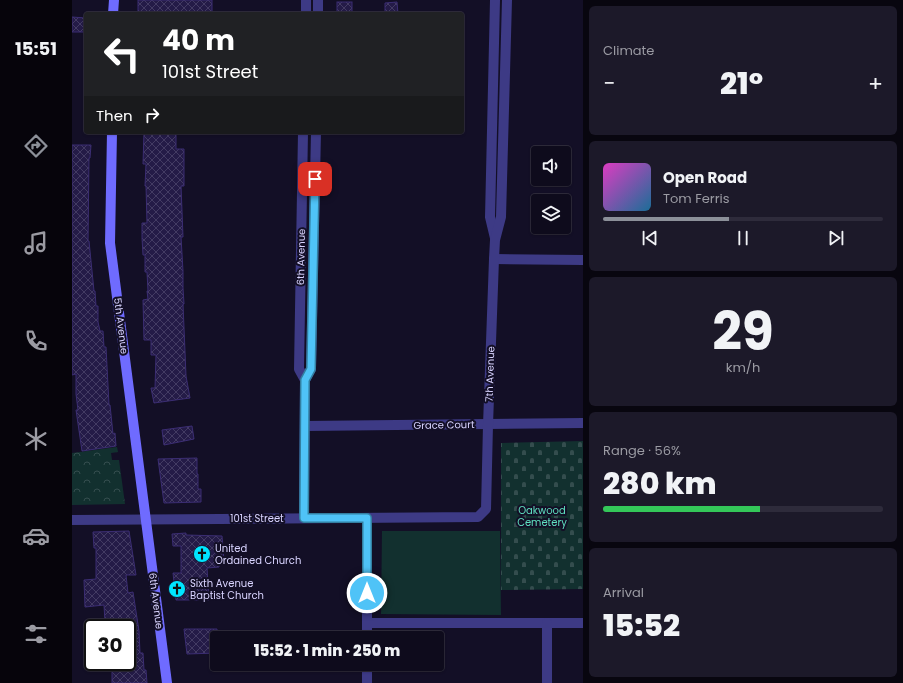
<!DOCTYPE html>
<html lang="en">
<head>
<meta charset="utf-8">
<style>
  body { margin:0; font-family:Poppins,sans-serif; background:#1c1929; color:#f1f3f6; height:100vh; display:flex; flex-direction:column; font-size:15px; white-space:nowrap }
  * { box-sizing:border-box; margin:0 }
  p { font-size:13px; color:#9b9ba3 }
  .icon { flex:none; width:22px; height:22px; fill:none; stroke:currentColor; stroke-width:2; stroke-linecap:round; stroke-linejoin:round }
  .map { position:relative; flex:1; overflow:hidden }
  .sheet { display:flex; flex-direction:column; gap:6px; padding:6px; background:#08060f; width:320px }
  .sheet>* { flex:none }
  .hud { position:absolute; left:12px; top:12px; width:380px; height:122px; border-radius:4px; box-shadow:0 1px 3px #0004,0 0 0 1px #2e2b3b; background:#202124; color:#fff; overflow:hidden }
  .fabs { position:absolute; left:459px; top:146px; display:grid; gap:8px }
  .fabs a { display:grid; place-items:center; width:40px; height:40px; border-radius:4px; background:#0e0b1c; box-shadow:0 1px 3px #0004,0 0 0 1px #2e2b3b; font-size:20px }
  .speed { position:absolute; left:12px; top:619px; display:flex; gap:8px; font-size:20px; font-weight:700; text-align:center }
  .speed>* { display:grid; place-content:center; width:52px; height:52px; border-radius:50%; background:#0e0b1c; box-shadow:0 1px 3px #0004,0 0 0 1px #2e2b3b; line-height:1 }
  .speed .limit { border:2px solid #111; border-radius:6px; background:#fff; color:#111 }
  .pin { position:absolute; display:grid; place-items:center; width:34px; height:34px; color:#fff; margin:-17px; border-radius:8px; box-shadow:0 2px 6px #0006 }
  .me { position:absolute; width:44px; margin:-22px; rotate:0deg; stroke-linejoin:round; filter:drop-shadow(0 0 3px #0008) }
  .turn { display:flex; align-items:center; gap:14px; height:84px; padding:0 12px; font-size:18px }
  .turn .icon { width:52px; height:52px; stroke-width:2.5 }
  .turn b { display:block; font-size:28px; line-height:34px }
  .then { display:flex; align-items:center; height:38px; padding:0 12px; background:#0003; gap:8px; font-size:15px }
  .big { font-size:30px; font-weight:800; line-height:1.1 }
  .sheet .card { flex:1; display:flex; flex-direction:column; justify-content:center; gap:6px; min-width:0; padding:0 14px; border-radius:6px; background:#1c1929 }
  .sheet .dial { align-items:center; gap:0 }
  .dial b { font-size:52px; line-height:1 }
  .song { display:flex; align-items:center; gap:12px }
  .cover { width:48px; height:48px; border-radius:6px; background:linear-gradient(135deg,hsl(310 70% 55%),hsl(200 70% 35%)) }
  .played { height:4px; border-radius:2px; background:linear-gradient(90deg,#8c9099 45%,#2e2b3b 45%) }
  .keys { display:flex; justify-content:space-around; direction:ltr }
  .heat { display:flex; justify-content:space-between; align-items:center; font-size:22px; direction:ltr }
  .charge { height:6px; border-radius:3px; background:linear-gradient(90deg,#34c759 56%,#2e2b3b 0) }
  .trip { position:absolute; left:138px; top:631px; width:234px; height:40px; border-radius:4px; background:#0e0b1c; box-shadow:0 1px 3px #0004,0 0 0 1px #2e2b3b; font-weight:800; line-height:40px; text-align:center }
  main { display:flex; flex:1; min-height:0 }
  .tabs { display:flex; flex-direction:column; width:72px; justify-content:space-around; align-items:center; background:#06040b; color:#9b9ba3 }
  .tabs .icon { width:28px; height:28px }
  .tabs .selected { color:#8c9099 }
  .tabs b { font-size:18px; color:#f1f3f6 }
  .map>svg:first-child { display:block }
  .green { fill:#12302f }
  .forest { fill:url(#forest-crowns) }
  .cemetery { fill:url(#cemetery-stones) }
  .building { fill:url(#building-cross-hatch); stroke:#3b2d73 }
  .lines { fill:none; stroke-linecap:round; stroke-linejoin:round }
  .street { stroke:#3d3a85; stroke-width:10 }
  .secondary { stroke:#6f6bff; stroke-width:10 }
  .route-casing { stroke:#337fa1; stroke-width:10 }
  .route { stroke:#4fc3f7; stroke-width:7 }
  .labels { text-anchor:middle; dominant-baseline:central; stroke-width:4; stroke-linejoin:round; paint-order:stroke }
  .street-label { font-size:10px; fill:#d9d4ff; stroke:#130f26 }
  .park-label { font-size:10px; fill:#5fe0c0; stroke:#130f26 }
  .poi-label { font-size:10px; fill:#d9d4ff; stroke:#130f26; text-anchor:start }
</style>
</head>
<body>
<main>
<nav class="tabs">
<b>15:51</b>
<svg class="icon selected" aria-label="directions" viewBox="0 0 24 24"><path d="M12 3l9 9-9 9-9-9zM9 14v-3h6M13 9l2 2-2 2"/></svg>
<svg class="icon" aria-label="music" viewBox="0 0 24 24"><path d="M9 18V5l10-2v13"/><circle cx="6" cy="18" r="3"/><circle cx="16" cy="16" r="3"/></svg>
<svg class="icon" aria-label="phone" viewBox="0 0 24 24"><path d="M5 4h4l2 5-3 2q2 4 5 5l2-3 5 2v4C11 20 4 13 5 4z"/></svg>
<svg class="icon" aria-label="climate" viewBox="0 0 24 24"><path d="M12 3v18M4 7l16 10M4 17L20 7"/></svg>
<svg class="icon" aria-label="car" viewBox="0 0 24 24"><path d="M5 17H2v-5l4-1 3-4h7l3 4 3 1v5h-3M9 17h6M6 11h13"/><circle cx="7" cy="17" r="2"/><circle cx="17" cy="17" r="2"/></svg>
<svg class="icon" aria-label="filters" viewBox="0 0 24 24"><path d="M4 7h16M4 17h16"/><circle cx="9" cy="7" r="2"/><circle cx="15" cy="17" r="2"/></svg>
</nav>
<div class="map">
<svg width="511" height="683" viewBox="0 0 511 683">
  <defs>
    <pattern id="forest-crowns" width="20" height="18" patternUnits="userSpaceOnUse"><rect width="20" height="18" fill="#12302f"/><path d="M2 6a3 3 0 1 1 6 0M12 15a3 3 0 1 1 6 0" fill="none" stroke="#344d4e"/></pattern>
    <pattern id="cemetery-stones" width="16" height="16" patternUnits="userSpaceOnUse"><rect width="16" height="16" fill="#12302f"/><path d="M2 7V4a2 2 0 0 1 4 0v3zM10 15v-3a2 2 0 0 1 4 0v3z" fill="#344d4e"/></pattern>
    <pattern id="building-cross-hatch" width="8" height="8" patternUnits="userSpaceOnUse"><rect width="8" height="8" fill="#241b47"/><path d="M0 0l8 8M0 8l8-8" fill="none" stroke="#433b63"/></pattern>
  </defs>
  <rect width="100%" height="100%" fill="#130f26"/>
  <!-- green -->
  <path class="green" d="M310,531h118l1,84 -120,-1z"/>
  <!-- forest -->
  <path class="forest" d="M45,447l1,5 -7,1 1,7h7l6,44 -53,1v-52z"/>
  <!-- cemetery -->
  <path class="cemetery" d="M511,441v148l-82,1v-147z"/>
  <!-- building -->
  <g class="building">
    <rect x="66" y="0" width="74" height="14"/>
    <rect x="265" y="2" width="15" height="12"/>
    <path d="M325,2l1,12h-13v-11z"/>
    <path d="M0,17l14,1v14h-14z"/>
    <path d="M72,132h32v17h8v37h-3l2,51h-2l2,34v17l1,16h-1l3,72 4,22 -36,5 -3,-15h4l1,-33h-5v-15h-7l-1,-40 5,-1 -1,-8h1l-1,-19h-2v-17h-2l-1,-17v-15h5l-1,-37h-1l1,-22h-3z"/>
    <path d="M0,145h19l-1,13h-1l-1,83h1l5,50h1l1,15h2v16l2,9h3l1,16h2l3,58h1l3,29 2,-1 1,13 -34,5 -6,-41h2l-2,-16v-20l-4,1z"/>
    <path d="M120,426l2,13 -30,6 -2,-15z"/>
    <path d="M125,458v16h1v15h3v13l-37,1 -6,-44z"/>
    <path d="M57,531l7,44h-10l2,18 5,-1 6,39 1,22h3l1,17h2l1,13h-35v-21h15v-42l-22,2 -1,-17 -19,2 -1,-27 12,-1v-31h-2l-1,-16z"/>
    <path d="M114,533v2l36,1 2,25h-5v6l-12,1 2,32h-33l-3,-27h8v-27h-8l-1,-12z"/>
    <path d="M112,629h33v24l-30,1z"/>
  </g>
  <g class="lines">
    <!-- street -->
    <g class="street">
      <path d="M234,14v-14"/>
      <path d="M246,14v-14"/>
      <path d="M231,132l-4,237 6,11"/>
      <path d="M423,238l-5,-21 5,-217"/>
      <path d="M422,259l89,1"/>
      <path d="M233,426l278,-3"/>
      <path d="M232,518l1,-138 6,-11 5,-237"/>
      <path d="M0,520l406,-3 8,-8 2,-84 6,-166 1,-19 6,-23 6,-217"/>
      <path d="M295,623h216"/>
      <path d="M475,623v60"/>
      <path d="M295,638v-120"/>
      <path d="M295,683v-19"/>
    </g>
    <!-- secondary -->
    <g class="secondary">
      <path d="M41,14l1,-14"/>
      <path d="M40,132l-2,111 57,440"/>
    </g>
  </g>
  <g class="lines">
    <!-- route casing -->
    <g class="route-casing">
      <path id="route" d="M243,179l-4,190 -6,11 -1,138h63v75"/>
    </g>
    <!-- route -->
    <use href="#route" class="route"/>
  </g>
  <!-- icons -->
  <defs>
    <g id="church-disc" transform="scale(0.9)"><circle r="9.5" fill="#00e5ff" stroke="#130f26"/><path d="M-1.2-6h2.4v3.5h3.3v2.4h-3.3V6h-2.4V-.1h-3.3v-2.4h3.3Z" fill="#111"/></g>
  </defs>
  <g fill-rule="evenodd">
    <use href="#church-disc" x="130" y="554"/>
    <use href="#church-disc" x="105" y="589"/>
  </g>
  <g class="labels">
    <!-- street labels -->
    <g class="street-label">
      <text transform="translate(229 257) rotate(-89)">6th Avenue</text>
      <text transform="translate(49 326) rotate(83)">5th Avenue</text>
      <text transform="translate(418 374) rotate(-88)">7th Avenue</text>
      <text transform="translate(372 425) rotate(-1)">Grace Court</text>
      <text x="185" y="518">101st Street</text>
      <text transform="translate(84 601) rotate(83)">6th Avenue</text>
    </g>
    <!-- park labels -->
    <g class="park-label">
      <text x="470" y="510">Oakwood<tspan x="470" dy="12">Cemetery</tspan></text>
    </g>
    <!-- poi labels -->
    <g class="poi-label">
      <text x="143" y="548">United<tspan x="143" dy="12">Ordained Church</tspan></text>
      <text x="118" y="583">Sixth Avenue<tspan x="118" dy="12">Baptist Church</tspan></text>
    </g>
  </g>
</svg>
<div class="fabs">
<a><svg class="icon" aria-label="sound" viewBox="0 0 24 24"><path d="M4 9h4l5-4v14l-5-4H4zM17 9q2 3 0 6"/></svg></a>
<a><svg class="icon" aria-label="layers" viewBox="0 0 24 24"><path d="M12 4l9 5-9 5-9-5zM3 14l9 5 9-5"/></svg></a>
</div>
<div class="speed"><div class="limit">30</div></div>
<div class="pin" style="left:243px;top:179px;background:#d93025"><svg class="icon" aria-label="arrive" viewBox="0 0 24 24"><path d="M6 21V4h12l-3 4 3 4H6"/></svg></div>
<svg class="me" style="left:295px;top:593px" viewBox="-20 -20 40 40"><circle r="17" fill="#4fc3f7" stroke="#fff" stroke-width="3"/><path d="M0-11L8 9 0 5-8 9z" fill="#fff"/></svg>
<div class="trip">15:52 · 1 min · 250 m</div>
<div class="hud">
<div class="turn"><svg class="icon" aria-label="left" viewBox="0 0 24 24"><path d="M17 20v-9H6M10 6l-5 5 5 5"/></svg><div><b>40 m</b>101st Street</div></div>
<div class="then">Then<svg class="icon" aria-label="right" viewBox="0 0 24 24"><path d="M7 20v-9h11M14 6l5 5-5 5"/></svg></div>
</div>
</div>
<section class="sheet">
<div class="card"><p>Climate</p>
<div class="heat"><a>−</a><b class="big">21°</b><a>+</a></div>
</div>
<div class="card">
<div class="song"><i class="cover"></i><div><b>Open Road</b><p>Tom Ferris</p></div></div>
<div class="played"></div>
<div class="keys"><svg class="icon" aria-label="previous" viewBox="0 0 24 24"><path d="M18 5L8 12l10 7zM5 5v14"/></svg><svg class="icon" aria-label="pause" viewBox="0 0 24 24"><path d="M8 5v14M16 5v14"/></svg><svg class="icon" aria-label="next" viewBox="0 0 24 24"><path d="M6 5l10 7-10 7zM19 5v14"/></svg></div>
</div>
<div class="card dial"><b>29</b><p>km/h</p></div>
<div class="card"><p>Range · 56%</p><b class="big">280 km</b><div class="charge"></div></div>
<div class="card"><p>Arrival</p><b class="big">15:52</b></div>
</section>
</main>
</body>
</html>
